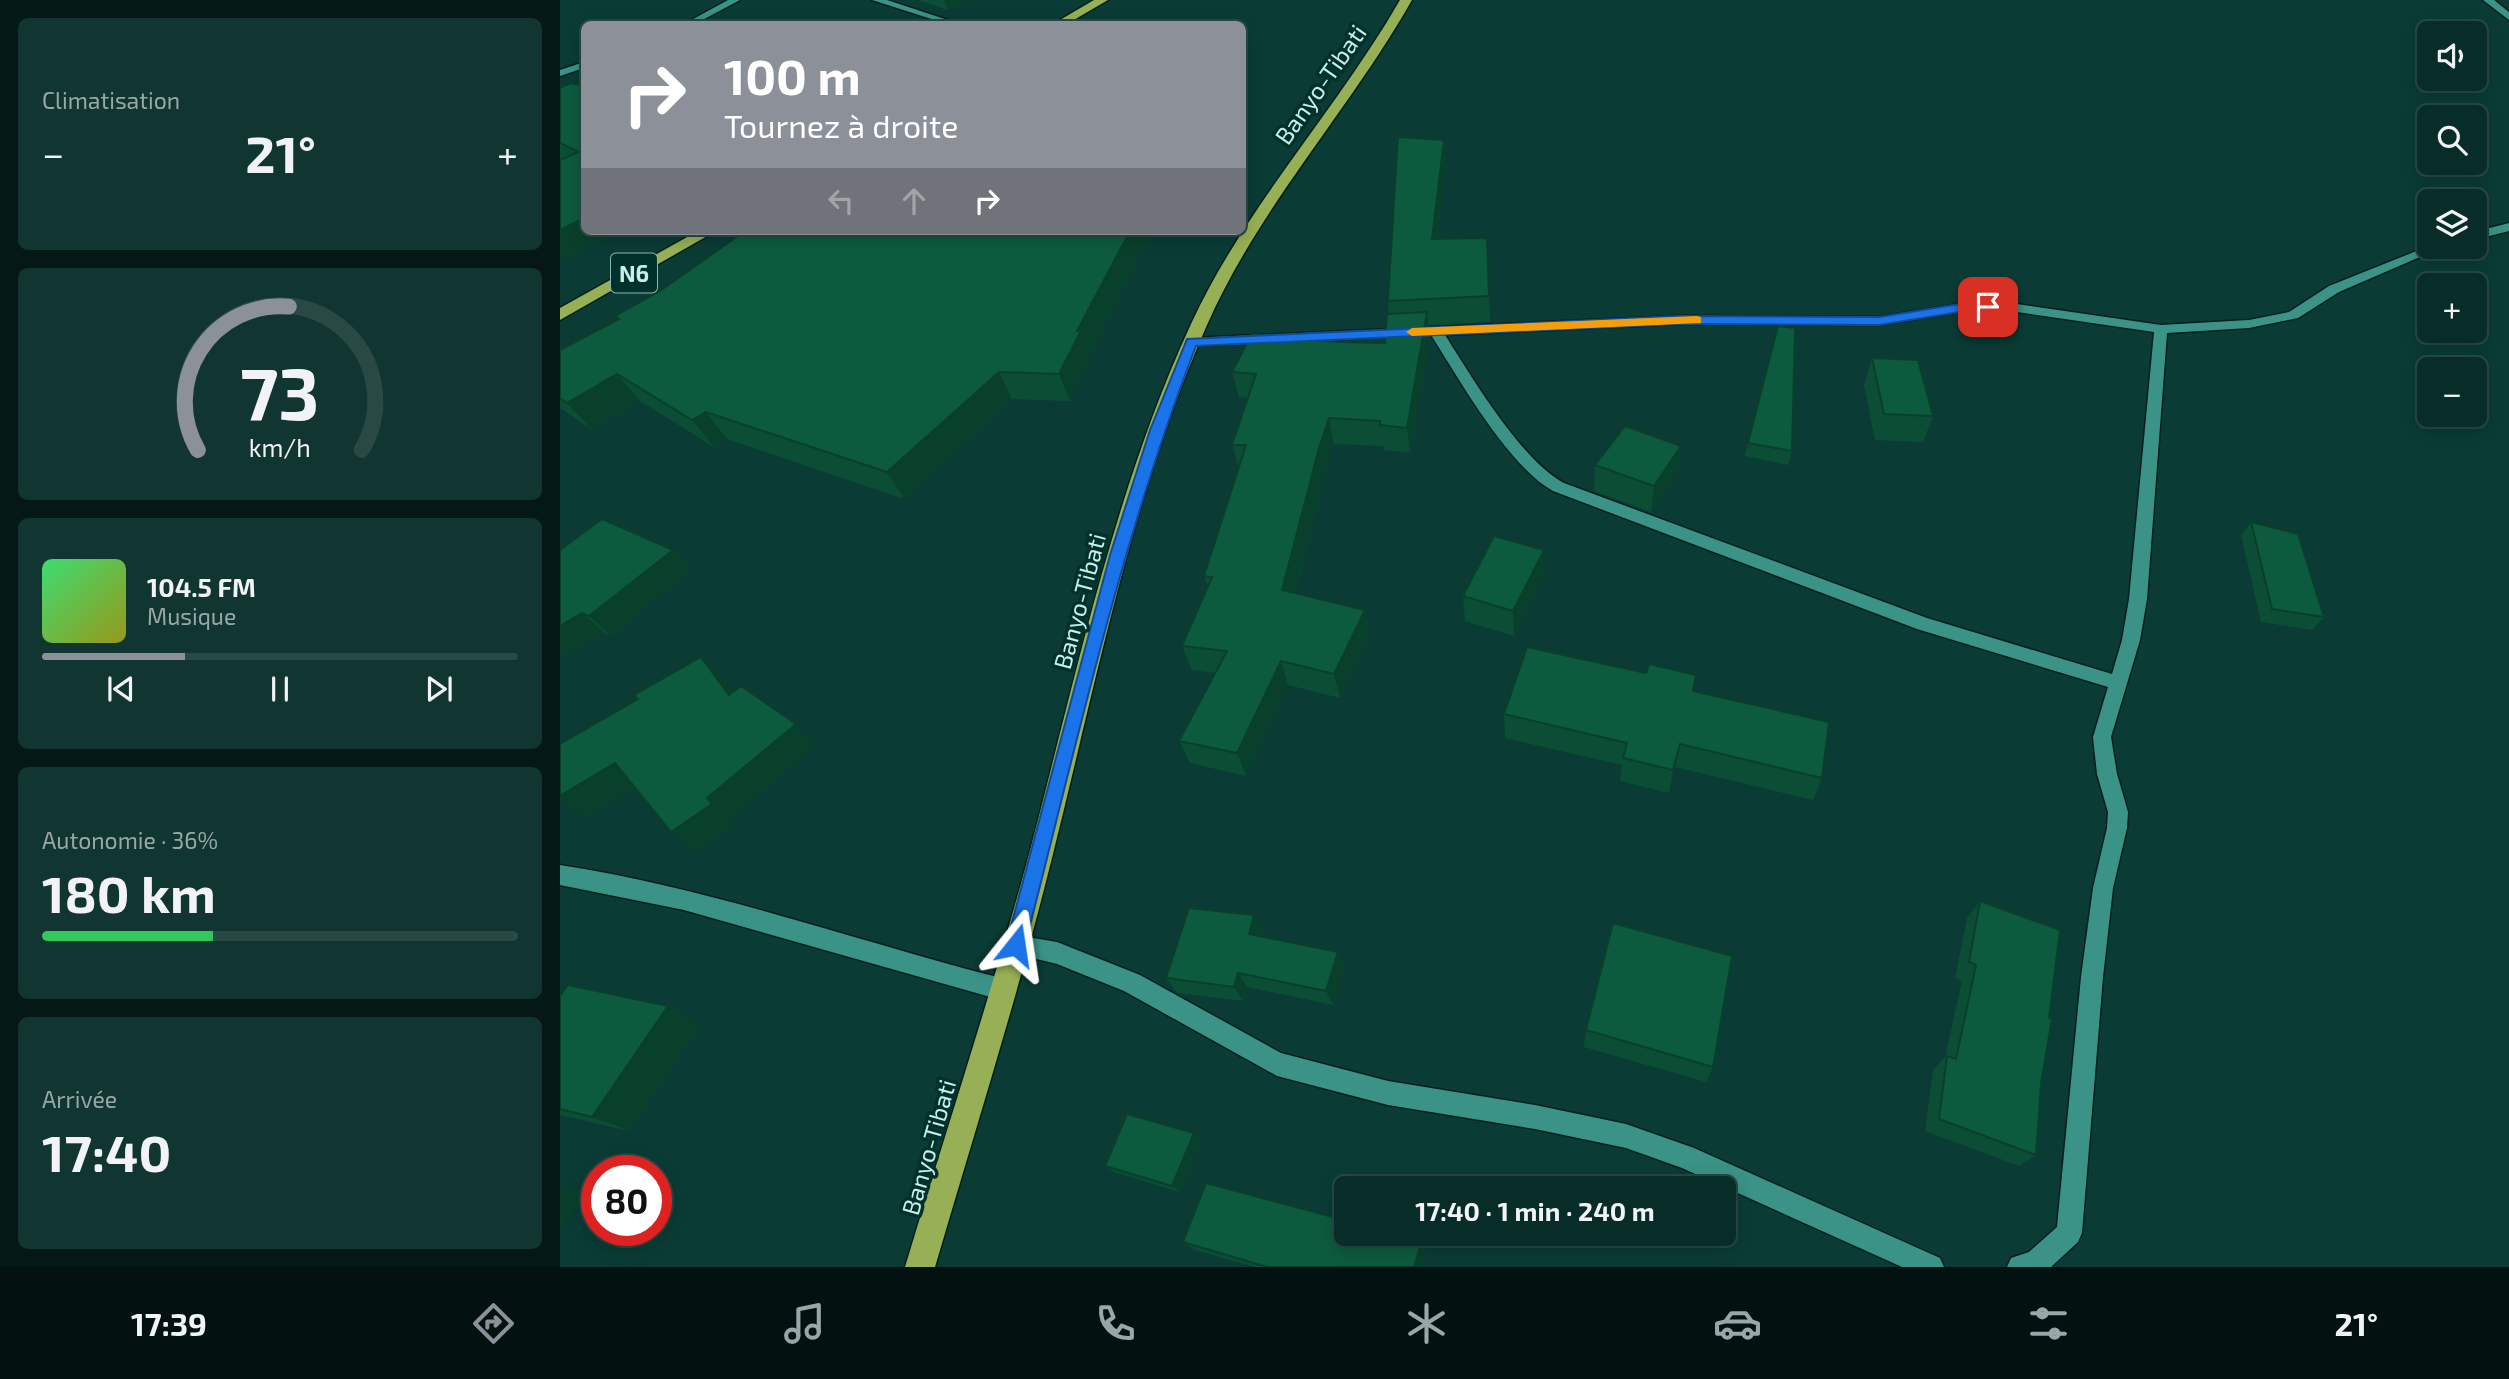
<!DOCTYPE html>
<html lang="fr">
<head>
<meta charset="utf-8">
<style>
  body { margin:0; font-family:"Exo 2",sans-serif; background:#113530; color:#f1f3f6; height:100vh; display:flex; flex-direction:column; font-size:26px; white-space:nowrap }
  * { box-sizing:border-box; margin:0 }
  p { font-size:23px; color:#98a8a8 }
  .icon { flex:none; width:38px; height:38px; fill:none; stroke:currentColor; stroke-width:2; stroke-linecap:round; stroke-linejoin:round }
  .map { position:relative; flex:1; overflow:hidden }
  .side { display:flex; flex-direction:column; gap:18px; padding:18px; background:#041916; width:560px }
  .side>* { flex:none }
  .hud { position:absolute; left:21px; top:21px; width:665px; height:214px; border-radius:10px; box-shadow:0 4px 18px #0003,0 0 0 2px #294945; background:#8c9099; color:#fff; overflow:hidden }
  .fabs { position:absolute; left:1857px; top:21px; display:grid; gap:14px }
  .fabs a { display:grid; place-items:center; width:70px; height:70px; border-radius:10px; background:#082d28; box-shadow:0 4px 18px #0003,0 0 0 2px #294945; font-size:35px }
  .speed { position:absolute; left:21px; top:1155px; display:flex; gap:14px; font-size:35px; font-weight:700; text-align:center }
  .speed>* { display:grid; place-content:center; width:91px; height:91px; border-radius:50%; background:#082d28; box-shadow:0 4px 18px #0003,0 0 0 2px #294945; line-height:1 }
  .speed .limit { border:10px solid #d22; background:#fff; color:#111 }
  .pin { position:absolute; display:grid; place-items:center; width:60px; height:60px; color:#fff; margin:-30px; border-radius:14px; box-shadow:0 4px 10px #0006 }
  .me { position:absolute; width:77px; margin:-38px; rotate:15deg; stroke-linejoin:round; filter:drop-shadow(0 0 5px #0008) }
  .turn { display:flex; align-items:center; gap:24px; height:147px; padding:0 28px; font-size:32px }
  .turn .icon { width:91px; height:91px; stroke-width:2.5 }
  .turn b { display:block; font-size:49px; line-height:60px }
  .lanes { display:flex; align-items:center; height:66px; padding:0 28px; background:#0003; justify-content:center; gap:35px; direction:ltr }
  .lanes .off { opacity:.35 }
  .big { font-size:52px; font-weight:700; line-height:1.1 }
  .side .tile { flex:1; display:flex; flex-direction:column; justify-content:center; gap:10px; min-width:0; padding:0 24px; border-radius:10px; background:#113530 }
  .side .dial { align-items:center; gap:0 }
  .dial svg { height:182px; overflow:visible; fill:none; stroke:#294945; stroke-width:7; stroke-linecap:round; text-anchor:middle }
  .dial text { fill:#f1f3f6; stroke:none }
  .song { display:flex; align-items:center; gap:21px }
  .cover { width:84px; height:84px; border-radius:10px; background:linear-gradient(135deg,hsl(140 70% 55%),hsl(60 70% 35%)) }
  .played { height:7px; border-radius:4px; background:linear-gradient(90deg,#8c9099 30%,#294945 30%) }
  .keys { display:flex; justify-content:space-around; direction:ltr }
  .heat { display:flex; justify-content:space-between; align-items:center; font-size:38px; direction:ltr }
  .charge { height:10px; border-radius:5px; background:linear-gradient(90deg,#34c759 36%,#294945 0) }
  .trip { position:absolute; left:774px; top:1176px; width:402px; height:70px; border-radius:10px; background:#082d28; box-shadow:0 4px 18px #0003,0 0 0 2px #294945; font-weight:700; line-height:70px; text-align:center }
  .menu { display:flex; height:112px; justify-content:space-around; align-items:center; background:#031210; color:#98a8a8 }
  .menu .icon { width:49px; height:49px }
  .menu .on { color:#8c9099 }
  .menu b { font-size:32px; color:#f1f3f6 }
  main { display:flex; flex:1; min-height:0 }
  .map>svg:first-child { display:block }
  .lines { fill:none; stroke-linecap:round; stroke-linejoin:round }
  .minor-casing { stroke:#04201c; stroke-width:3 }
  .highway-casing { stroke:#04201c; stroke-width:3 }
  .minor { fill:#3a9386; fill-rule:evenodd }
  .highway { fill:#98b055; fill-rule:evenodd }
  .wall { fill:#0b4e35 }
  .shaded-wall { fill:#09402b }
  .building { fill:#0d5b3e; stroke:#09402b; stroke-width:2 }
  .route { fill:#1a73e8; stroke:#114b97; stroke-width:2 }
  .slow { fill:#f59e0b }
  .labels { text-anchor:middle; dominant-baseline:central; stroke-width:7; stroke-linejoin:round; paint-order:stroke }
  .shield { fill:#00312b; stroke:#8bb6af; stroke-width:2 }
  .shield-label { font-size:23px; font-weight:bold; fill:#c7efe7 }
  .street-label { font-size:24px; fill:#c7efe7; stroke:#00312b }
</style>
</head>
<body>
<main>
<section class="side">
<div class="tile"><p>Climatisation</p>
<div class="heat"><a>−</a><b class="big">21°</b><a>+</a></div>
</div>
<div class="tile dial"><svg viewBox="0 0 100 80">
<path d="M14 69A42 42 0 1 1 86 69"/>
<path d="M14 69A42 42 0 0 1 54 6" stroke="#8c9099"/>
<text x="50" y="56" font-size="32" font-weight="700">73</text>
<text x="50" y="72" font-size="11">km/h</text>
</svg></div>
<div class="tile">
<div class="song"><i class="cover"></i><div><b>104.5 FM</b><p>Musique</p></div></div>
<div class="played"></div>
<div class="keys"><svg class="icon" aria-label="previous" viewBox="0 0 24 24"><path d="M18 5L8 12l10 7zM5 5v14"/></svg><svg class="icon" aria-label="pause" viewBox="0 0 24 24"><path d="M8 5v14M16 5v14"/></svg><svg class="icon" aria-label="next" viewBox="0 0 24 24"><path d="M6 5l10 7-10 7zM19 5v14"/></svg></div>
</div>
<div class="tile"><p>Autonomie · 36%</p><b class="big">180 km</b><div class="charge"></div></div>
<div class="tile"><p>Arrivée</p><b class="big">17:40</b></div>
</section>
<div class="map">
<svg width="1949" height="1267" viewBox="0 0 1949 1267">
  <rect width="100%" height="100%" fill="#0a3c35"/>
  <g class="lines">
    <!-- minor casing -->
    <g class="minor-casing">
      <g id="minor">
        <path d="M168,0h12l-45,24h-11z"/>
        <path d="M312,0h15l73,24h-13z"/>
        <path d="M1923,0h11l15,12v8z"/>
        <path d="M24,62v6l-24,8v-6z"/>
        <path d="M1949,223v8l-35,9v-8z"/>
        <path d="M1869,246l14,1 -104,45 -41,26 -49,10 -82,5 -20,266 -7,41 -29,97 6,37 11,38 -1,16 -14,60 -10,89 -21,256 -4,9 -27,25h-44l4,-9 18,-6 28,-25 24,-250 12,-89 14,-60 1,-16 -11,-38 -4,-37 15,-50 -191,-58 -364,-138c-45,-25 -94,-112 -122,-156l-240,11 -7,-4 7,-4 488,-22 200,1 87,-14h44l151,22 88,-5 40,-8 40,-26zM1406,311h44l144,21 -25,267 -7,41 -10,34 -185,-56 -363,-135c-44,-24 -92,-106 -119,-148l234,-11 200,1z"/>
        <path d="M0,865c150,23 294,75 441,113l8,3 3,8 -3,8 -8,3 -317,-90 -124,-25z"/>
        <path d="M456,935l41,7 83,33 141,78 107,28 147,24 91,19 68,24 246,110 4,9h-42l-220,-99 -56,-20 -91,-19 -147,-24 -111,-29 -153,-85 -67,-27 -49,-12 -3,-7 3,-7z"/>
      </g>
    </g>
    <!-- highway casing -->
    <g class="highway-casing">
      <g id="highway">
        <path d="M534,0h14l-41,24h-14z"/>
        <path d="M840,0h12c-63,111 -153,207 -205,325 -75,169 -110,354 -155,533 -34,137 -77,273 -117,409h-30c41,-136 86,-272 123,-409 48,-180 85,-365 163,-534 54,-117 145,-213 209,-324z"/>
        <path d="M138,231h18l-156,89v-12z"/>
      </g>
    </g>
    <!-- minor -->
    <use href="#minor" class="minor"/>
    <!-- highway -->
    <use href="#highway" class="highway"/>
  </g>
  <!-- wall -->
  <g class="wall">
    <path d="M359,0h51l-22,10z"/>
    <path d="M24,86v145h38l-62,30 2,-102 -2,-1v-70z"/>
    <path d="M884,140l2,24 -9,75 50,-1 3,84 -62,3 2,13 -20,115 -26,-3 -1,-4 -49,-2 -9,30 -30,119 70,17 5,24 -30,64 -52,-13 -42,91 -56,-13 -11,-22 36,-68 -23,-3 -10,-24 26,-60 -4,-10 35,-107 -7,-24 15,-47 -8,-1 -7,-25 107,-30 46,1 4,-29 -1,-13z"/>
    <path d="M185,231h413l-16,19 -52,104 1,4 -21,43 -58,-2 -108,100 -177,-60 -13,8 -74,-46 -49,28 -31,-21v-58l58,-30 -3,-4 45,-25z"/>
    <path d="M1312,358l61,58 -10,26 -48,-2 -11,-55z"/>
    <path d="M1188,443l44,8 -4,14 -43,-9z"/>
    <path d="M1121,446l-4,26 -26,40 -57,-21 1,-26z"/>
    <path d="M1691,522l73,95 -12,13 -51,-8 -20,-87z"/>
    <path d="M0,550h113l19,20 -81,66 -7,-4 -44,27z"/>
    <path d="M983,575l-29,61 -49,-15 -2,-25z"/>
    <path d="M1086,673l50,2 -3,16 129,87 -9,22 -138,-33 -6,26 -49,-12 2,-16 -117,-27 -1,-24z"/>
    <path d="M1420,901l61,182 -5,72 -17,11 -94,-35 8,-61 12,-13 17,-76 -7,-3 12,-60z"/>
    <path d="M694,915l8,16 -1,5 83,31 -11,38 -86,-18 -4,14 -66,-8 -11,-15z"/>
    <path d="M0,996l108,10 32,18 -70,107 -70,-16z"/>
    <path d="M1026,1030l127,37 -7,15 -122,-35z"/>
    <path d="M634,1133l7,7 -21,52 -66,-20 -9,-6z"/>
    <path d="M773,1217l97,17 -10,33h-165l-60,-17 -12,-8z"/>
  </g>
  <!-- shaded-wall -->
  <g class="shaded-wall">
    <path d="M384,0h26l-22,10z"/>
    <path d="M884,140l2,24 -12,100 -2,-25z"/>
    <path d="M24,218v13h38l-62,30v-31z"/>
    <path d="M570,231h28l-16,19 -52,104 1,4 -21,43 -11,-27 18,-43z"/>
    <path d="M867,312l3,26 -20,115 -3,-25z"/>
    <path d="M439,372l13,27 -108,100 -17,-27z"/>
    <path d="M57,374l23,27 -49,28 -24,-26z"/>
    <path d="M146,412l21,27 -13,8 -22,-27z"/>
    <path d="M769,418l5,26 -9,30 -36,141 -7,-25 37,-142z"/>
    <path d="M1121,446l-4,26 -26,40 3,-26z"/>
    <path d="M113,550l19,20 -81,66 -22,-20z"/>
    <path d="M984,550l-1,25 -29,61 -1,-25z"/>
    <path d="M805,610l5,24 -30,64 -6,-24z"/>
    <path d="M22,613l22,19 -44,27v-33z"/>
    <path d="M141,657l23,22 28,38 -23,-22z"/>
    <path d="M721,661l7,24 -42,91 -9,-23z"/>
    <path d="M236,724l21,22 -85,72 5,6 -40,28 -26,-20 36,-34z"/>
    <path d="M1120,744l-5,23 -6,26 4,-23z"/>
    <path d="M55,763l27,21 -55,34 -27,-18v-4z"/>
    <path d="M694,915l8,16 -5,18 -8,-15z"/>
    <path d="M778,952l6,15 -11,38 -7,-14z"/>
    <path d="M678,973l9,14 -4,14 -9,-14z"/>
    <path d="M108,1006l32,18 -70,107 -38,-14z"/>
    <path d="M634,1133l7,7 -21,52 -8,-6z"/>
    <path d="M0,1187l25,7 -25,35z"/>
    <path d="M864,1234h6l-10,33h-6z"/>
  </g>
  <!-- building -->
  <g class="building">
    <path d="M11,83l13,3v132l-24,12v-70l19,-8 -19,-9v-55z"/>
    <path d="M838,137l46,3 -12,99 55,-1 2,58 -101,5z"/>
    <path d="M185,231h385l-53,100h4l-22,43 -60,-2 -112,100 -181,-60 -14,8 -75,-46 -50,29 -7,-5v-48l59,-31 -4,-3 45,-25z"/>
    <path d="M867,312l-20,116 -27,-3v-4l-51,-3 -10,30 -37,142 83,20 -31,64 -53,-13 -44,92 -58,-12 48,-90 -45,-5 30,-69 -8,-1 42,-131h-14l24,-71 -24,-2 20,-38 87,8 46,1 2,-29z"/>
    <path d="M1218,326l17,2 -3,123 -44,-8z"/>
    <path d="M1312,358l46,2 15,56 -49,-2z"/>
    <path d="M1065,426l56,20 -27,40 -59,-21z"/>
    <path d="M42,519l71,31 -84,66 -7,-3 -22,13v-76z"/>
    <path d="M1691,522l47,12 26,83 -52,-8z"/>
    <path d="M934,536l50,14 -31,61 -50,-15z"/>
    <path d="M967,647l119,26 3,-9 47,11 -3,16 136,31 -7,56 -142,-34 -7,26 -50,-12 4,-15 -123,-29z"/>
    <path d="M141,657l28,38 12,-9 55,38 -89,74 5,6 -41,28 -56,-69 -55,33v-52l78,-45 -4,-4z"/>
    <path d="M1420,901l80,29 -11,88 3,1 -11,64 -5,72 -97,-36 8,-63 9,3 20,-94 -7,-3z"/>
    <path d="M629,908l65,7 -5,19 89,18 -12,39 -88,-18 -4,14 -68,-9z"/>
    <path d="M1053,923l119,33 -19,111 -127,-37z"/>
    <path d="M8,985l100,21 -76,111 -32,-8v-113z"/>
    <path d="M567,1114l67,19 -22,53 -67,-20z"/>
    <path d="M646,1183l127,34 10,-28 3,1v44h78l-10,33h-147l-84,-25z"/>
  </g>
  <!-- route -->
  <path class="route" d="M1406,303h22l6,4 -6,4h-22l-87,14 -200,-1 -483,22c-75,194 -119,397 -171,599l-2,6 -7,3 -7,-3 -3,-6 104,-390 40,-125 37,-91 492,-23 200,1z"/>
  <!-- slow -->
  <path class="slow" d="M1137,316l4,1v6l-289,13 -6,-4 6,-4z"/>
  <g class="labels">
    <!-- shield labels -->
    <rect class="shield" x="51" y="253.5" width="46" height="39" rx="5"/>
    <g class="shield-label">
      <text x="74" y="273">N6</text>
    </g>
    <!-- street labels -->
    <g class="street-label">
      <text transform="translate(760 84) rotate(-55)">Banyo-Tibati</text>
      <text transform="translate(519 601) rotate(-75)">Banyo-Tibati</text>
      <text transform="translate(368 1147) rotate(-74)">Banyo-Tibati</text>
    </g>
  </g>
</svg>
<div class="fabs">
<a><svg class="icon" aria-label="sound" viewBox="0 0 24 24"><path d="M4 9h4l5-4v14l-5-4H4zM17 9q2 3 0 6"/></svg></a>
<a><svg class="icon" aria-label="search" viewBox="0 0 24 24"><circle cx="10" cy="10" r="6"/><path d="M15 15l6 6"/></svg></a>
<a><svg class="icon" aria-label="layers" viewBox="0 0 24 24"><path d="M12 4l9 5-9 5-9-5zM3 14l9 5 9-5"/></svg></a>
<a>+</a>
<a>−</a>
</div>
<div class="speed"><div class="limit">80</div></div>
<div class="pin" style="left:1428px;top:307px;background:#d93025"><svg class="icon" aria-label="arrive" viewBox="0 0 24 24"><path d="M6 21V4h12l-3 4 3 4H6"/></svg></div>
<svg class="me" style="left:456px;top:945px" viewBox="-20 -20 40 40"><path d="M0-17L14 15 0 8-14 15z" fill="#1a73e8" stroke="#fff" stroke-width="4"/></svg>
<div class="trip">17:40 · 1 min · 240 m</div>
<div class="hud">
<div class="turn"><svg class="icon" aria-label="right" viewBox="0 0 24 24"><path d="M7 20v-9h11M14 6l5 5-5 5"/></svg><div><b>100 m</b>Tournez à droite</div></div>
<div class="lanes"><svg class="icon off" aria-label="left" viewBox="0 0 24 24"><path d="M17 20v-9H6M10 6l-5 5 5 5"/></svg><svg class="icon off" aria-label="ahead" viewBox="0 0 24 24"><path d="M12 20V5M6 11l6-6 6 6"/></svg><svg class="icon" aria-label="right" viewBox="0 0 24 24"><path d="M7 20v-9h11M14 6l5 5-5 5"/></svg></div>
</div>
</div>
</main>
<nav class="menu">
<b>17:39</b>
<svg class="icon on" aria-label="directions" viewBox="0 0 24 24"><path d="M12 3l9 9-9 9-9-9zM9 14v-3h6M13 9l2 2-2 2"/></svg>
<svg class="icon" aria-label="music" viewBox="0 0 24 24"><path d="M9 18V5l10-2v13"/><circle cx="6" cy="18" r="3"/><circle cx="16" cy="16" r="3"/></svg>
<svg class="icon" aria-label="phone" viewBox="0 0 24 24"><path d="M5 4h4l2 5-3 2q2 4 5 5l2-3 5 2v4C11 20 4 13 5 4z"/></svg>
<svg class="icon" aria-label="climate" viewBox="0 0 24 24"><path d="M12 3v18M4 7l16 10M4 17L20 7"/></svg>
<svg class="icon" aria-label="car" viewBox="0 0 24 24"><path d="M5 17H2v-5l4-1 3-4h7l3 4 3 1v5h-3M9 17h6M6 11h13"/><circle cx="7" cy="17" r="2"/><circle cx="17" cy="17" r="2"/></svg>
<svg class="icon" aria-label="filters" viewBox="0 0 24 24"><path d="M4 7h16M4 17h16"/><circle cx="9" cy="7" r="2"/><circle cx="15" cy="17" r="2"/></svg>
<b>21°</b>
</nav>
</body>
</html>
